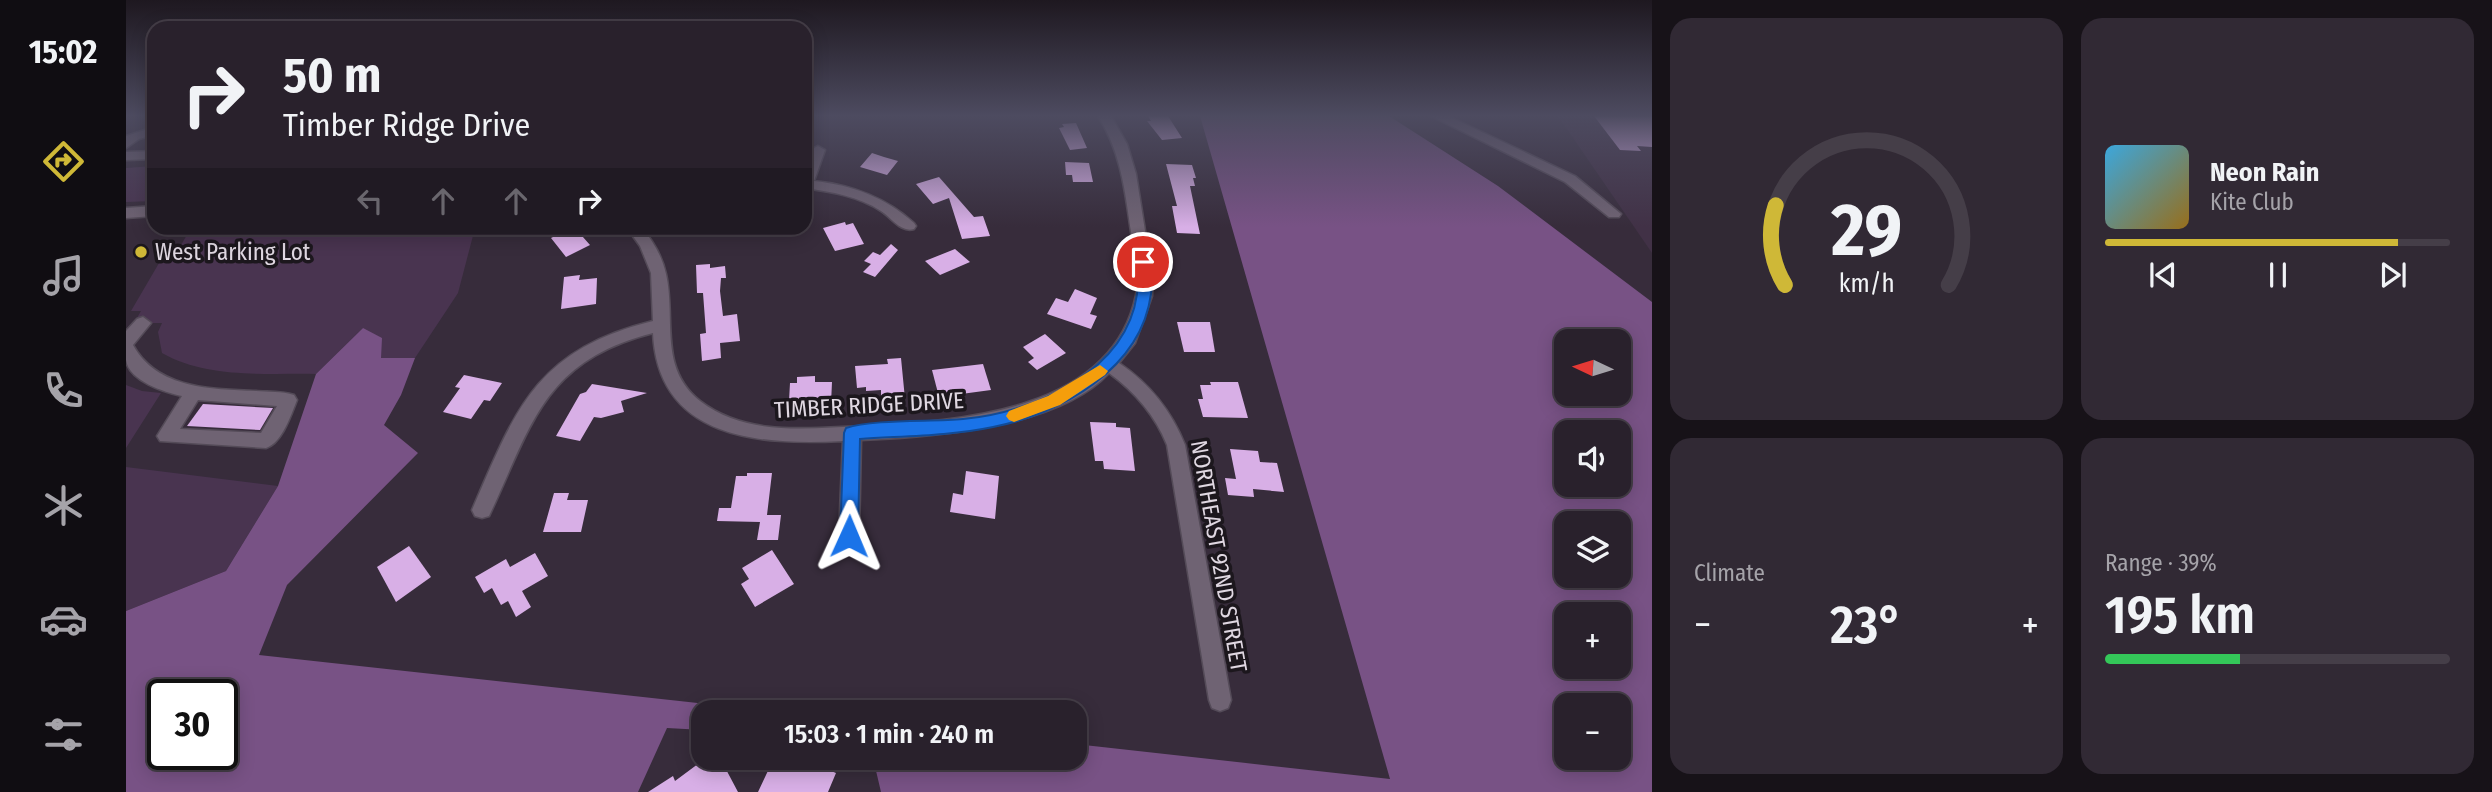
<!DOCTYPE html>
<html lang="en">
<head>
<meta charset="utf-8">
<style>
  body { margin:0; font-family:"Fira Sans Condensed",sans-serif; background:#312934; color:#f1f3f6; height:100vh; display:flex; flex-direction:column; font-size:26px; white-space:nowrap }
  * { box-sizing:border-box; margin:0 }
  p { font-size:23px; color:#a5a3a9 }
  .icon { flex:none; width:38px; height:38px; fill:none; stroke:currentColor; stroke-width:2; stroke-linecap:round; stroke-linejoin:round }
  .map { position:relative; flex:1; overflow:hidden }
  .sheet { display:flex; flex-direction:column; gap:18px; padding:18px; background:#171218; width:840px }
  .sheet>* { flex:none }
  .hud { position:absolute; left:21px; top:21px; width:665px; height:214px; border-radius:21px; box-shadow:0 4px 18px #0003,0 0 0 2px #453e48; background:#29212c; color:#f1f3f6; overflow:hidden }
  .needle { width:46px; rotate:274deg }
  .buttons { position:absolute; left:1428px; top:329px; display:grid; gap:14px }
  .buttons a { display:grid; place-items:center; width:77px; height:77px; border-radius:14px; background:#29212c; box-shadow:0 4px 18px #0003,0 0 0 2px #453e48; font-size:35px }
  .speed { position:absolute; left:21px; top:679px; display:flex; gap:14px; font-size:35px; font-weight:700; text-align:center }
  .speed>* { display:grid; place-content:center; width:91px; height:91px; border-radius:50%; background:#29212c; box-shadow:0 4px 18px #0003,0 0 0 2px #453e48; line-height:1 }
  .speed .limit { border:4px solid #111; border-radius:10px; background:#fff; color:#111 }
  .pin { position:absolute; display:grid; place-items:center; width:60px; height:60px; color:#fff; margin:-30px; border:4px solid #fff; border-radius:50%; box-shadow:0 2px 7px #0007 }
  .me { position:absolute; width:77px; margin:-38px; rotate:1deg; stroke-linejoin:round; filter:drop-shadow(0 0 5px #0008) }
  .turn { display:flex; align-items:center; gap:24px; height:147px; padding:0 21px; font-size:32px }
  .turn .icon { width:91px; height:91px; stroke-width:2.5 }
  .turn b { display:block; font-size:49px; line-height:60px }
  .lanes { display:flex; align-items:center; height:66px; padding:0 21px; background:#0003; justify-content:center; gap:35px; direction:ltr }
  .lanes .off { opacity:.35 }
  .big { font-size:52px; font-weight:600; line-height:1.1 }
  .sheet .widget { flex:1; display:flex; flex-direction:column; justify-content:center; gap:10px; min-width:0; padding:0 24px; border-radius:21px; background:#312934 }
  .sheet .dial { align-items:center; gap:0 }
  .dial svg { height:182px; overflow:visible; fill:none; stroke:#453e48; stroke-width:7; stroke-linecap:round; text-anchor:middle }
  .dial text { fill:#f1f3f6; stroke:none }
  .song { display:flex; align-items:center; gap:21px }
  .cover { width:84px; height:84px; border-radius:10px; background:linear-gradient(135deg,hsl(200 70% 55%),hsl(40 70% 35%)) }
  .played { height:7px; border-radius:4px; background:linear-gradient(90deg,#cfb837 85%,#453e48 85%) }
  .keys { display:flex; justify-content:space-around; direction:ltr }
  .heat { display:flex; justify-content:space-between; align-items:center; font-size:38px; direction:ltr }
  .charge { height:10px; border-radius:5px; background:linear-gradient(90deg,#34c759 39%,#453e48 0) }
  .sheet .tiles { flex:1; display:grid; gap:18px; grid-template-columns:repeat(2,1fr) }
  .trip { position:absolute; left:565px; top:700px; width:396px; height:70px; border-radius:21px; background:#29212c; box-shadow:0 4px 18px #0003,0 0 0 2px #453e48; font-weight:600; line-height:70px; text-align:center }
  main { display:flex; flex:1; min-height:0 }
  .menu { display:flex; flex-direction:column; width:126px; justify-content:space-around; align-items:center; background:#100d12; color:#a5a3a9 }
  .menu .icon { width:49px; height:49px }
  .menu .on { color:#cfb837 }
  .menu b { font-size:32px; color:#f1f3f6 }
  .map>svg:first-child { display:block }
  .built { fill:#413146 }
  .green { fill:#493450 }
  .forest { fill:#785285; fill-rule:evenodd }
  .building { fill:#d8afe6 }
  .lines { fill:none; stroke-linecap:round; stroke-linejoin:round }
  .minor-casing { stroke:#544b58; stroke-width:3 }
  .minor { fill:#6f6373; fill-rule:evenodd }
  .route { fill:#1a73e8; stroke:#114b97; stroke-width:2 }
  .slow { fill:#f59e0b }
  .poi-dot { fill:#cfb837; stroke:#1c171d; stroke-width:2.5 }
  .labels { text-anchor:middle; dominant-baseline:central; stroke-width:7; stroke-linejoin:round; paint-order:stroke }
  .poi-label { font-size:23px; fill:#e0d8e2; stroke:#1c171d; text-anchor:start }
  .street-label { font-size:23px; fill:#e0d8e2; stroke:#1c171d }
</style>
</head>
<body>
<main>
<nav class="menu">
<b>15:02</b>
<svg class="icon on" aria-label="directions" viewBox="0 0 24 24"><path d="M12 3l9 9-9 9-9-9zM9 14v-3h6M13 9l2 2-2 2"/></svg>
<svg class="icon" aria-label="music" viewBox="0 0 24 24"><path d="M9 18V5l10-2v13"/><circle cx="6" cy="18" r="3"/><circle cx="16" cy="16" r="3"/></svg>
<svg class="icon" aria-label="phone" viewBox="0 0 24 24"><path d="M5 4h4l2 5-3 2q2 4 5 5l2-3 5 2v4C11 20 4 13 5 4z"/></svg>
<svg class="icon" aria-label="climate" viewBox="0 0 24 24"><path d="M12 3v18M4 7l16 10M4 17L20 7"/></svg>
<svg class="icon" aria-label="car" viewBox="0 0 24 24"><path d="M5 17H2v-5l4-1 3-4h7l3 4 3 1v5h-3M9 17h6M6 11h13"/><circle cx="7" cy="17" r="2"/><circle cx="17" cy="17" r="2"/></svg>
<svg class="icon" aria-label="filters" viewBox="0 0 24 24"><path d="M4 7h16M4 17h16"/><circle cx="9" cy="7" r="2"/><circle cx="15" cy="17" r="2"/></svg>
</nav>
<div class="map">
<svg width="1526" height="792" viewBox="0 0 1526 792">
  <rect width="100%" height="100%" fill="#372c3b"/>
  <!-- built -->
  <path class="built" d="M1432,116h94v137z"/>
  <!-- green -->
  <g class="green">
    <path d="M28,166v35l-28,1v-34z"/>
    <path d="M65,228h284l-17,65 -43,65h-34l-18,-30 -47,46c-49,-1 -109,5 -154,-21l-4,-21 4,-9h-28l7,-12h-10l38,-65 12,-1z"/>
    <path d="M0,385l16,6 19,2 -35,55z"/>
    <path d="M0,467l152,19 -52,85 -100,40z"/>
  </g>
  <!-- forest -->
  <g class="forest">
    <path d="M1074,116h189l109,70 154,116v490h-771l-8,-34h201l1,-14 315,35zM1440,341h53v53h-53zM1440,432h53v53h-53zM1440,523h53v53h-53zM1440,614h53v53h-53zM1440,705h53v53h-53z"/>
    <path d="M237,328l19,10 -1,20h34l-14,37 -17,30 34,28 -131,132 -28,70 522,57h-77l-1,18 -36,-2 -29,64h-512v-181l100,-40 52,-85 38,-112zM37,695h59v59h-59z"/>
  </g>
  <!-- building -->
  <g class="building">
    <path d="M1022,116h20l14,22 -20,2 -15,-19h4z"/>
    <path d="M1468,116h58v31l-15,-1 4,5 -21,-1z"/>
    <path d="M950,123l11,25 -17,2 -11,-22 5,-1 -2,-3z"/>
    <path d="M746,153l12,4 14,4 -11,14 -27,-8z"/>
    <path d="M939,162l24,1 4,19h-20l-1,-7h-6z"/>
    <path d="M1040,164l26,1 4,13h-3l2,8h-5l10,48 -23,-1 -5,-27h5z"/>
    <path d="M813,177l35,40 9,-1 7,20 -28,3 -13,-41 -16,6 -17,-20z"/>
    <path d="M719,222l1,3 7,-2 11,21 -29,7 -12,-23z"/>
    <path d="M441,228h8l15,17 -24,12 -15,-19 2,-1 -2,-2z"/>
    <path d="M765,244l7,6 -23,27 -12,-5 8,-8 -7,-3 9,-9 7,3z"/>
    <path d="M829,249l15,13 -30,13 -15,-14z"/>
    <path d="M584,264v4l15,-2 1,12h-5l-1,13 3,25 14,-2 3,27 -20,2 1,15 -19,3 -2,-27 6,-1 -3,-40h-6l-1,-28z"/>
    <path d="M454,275l-1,5 18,-2 -1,26 -35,5 3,-32z"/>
    <path d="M949,289l22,9 -7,16 7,2 -6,13 -44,-15 9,-16 12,4z"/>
    <path d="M1051,322h33l5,30h-31z"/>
    <path d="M919,334l21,19 -29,17 -9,-8 6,-4 -11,-11z"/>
    <path d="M775,358l4,41 -24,1v-10l-15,1v-4l-9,1 -2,-22 33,-2 -1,-5z"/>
    <path d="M857,364l8,26 -52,7 -7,-27z"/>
    <path d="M338,375l38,8 -12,18 -6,-1 -13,19 -28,-7 17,-24 -5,-1z"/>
    <path d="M689,376v6h17l-1,22 -42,-3 1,-18h7v-6z"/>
    <path d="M1084,382h28l10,36 -45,-1 -5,-18h5l-3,-14h11z"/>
    <path d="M466,384l55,9 -26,8 3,11 -23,6 -7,-1 -14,24 -24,-5 24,-42 6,-2z"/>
    <path d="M77,404l70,4 -13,22 -73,-4z"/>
    <path d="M964,422l26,1v4l14,1 5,43 -31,-2 -1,-8h-8z"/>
    <path d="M1104,449l28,2 2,11 17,1 7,29 -31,-3 1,8 -26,-2 -3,-17 11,1z"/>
    <path d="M840,471l33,5 -4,43 -45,-7 3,-19 10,2z"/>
    <path d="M621,473h25l-5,42h14l-3,25h-21l3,-18 -43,-1 2,-13h12l5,-32h11z"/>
    <path d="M428,493h15l-2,7h21l-7,32h-38z"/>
    <path d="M283,546l22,31 -35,25 -19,-35z"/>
    <path d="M646,550l22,34 -39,23 -14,-23 8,-5 -7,-11z"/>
    <path d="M409,553l13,23 -26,15 9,16 -15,10 -8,-16 -7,4 -9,-17 -8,5 -9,-16 31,-18 4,8z"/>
    <path d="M580,758h14l18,34h-90l25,-16 2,5z"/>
    <path d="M648,758h37l-2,4 27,11 -8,19h-70z"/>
  </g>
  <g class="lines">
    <!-- minor casing -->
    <g class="minor-casing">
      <g id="minor">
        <path d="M972,116h13l16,28 9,30 17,107 -1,15 -17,47 -16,20c31,21 52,47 66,82l46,255 -3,8 -8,3 -8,-3 -3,-8 -42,-255c-12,-30 -32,-53 -58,-72 -51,55 -177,64 -248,67l-2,96 -3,6 -7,3 -7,-3 -3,-6 4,-95c-83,4 -185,-1 -190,-108 -110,28 -121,92 -164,183l-7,2 -7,-2 -3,-6c44,-102 64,-160 181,-189l-2,-48 -11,-27 -13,-18h15c11,13 20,28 24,46 10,44 -8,94 34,127 47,36 109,27 163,25 97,-5 249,-14 273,-131 4,-20 -2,-43 -5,-63 -6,-41 -10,-80 -33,-116z"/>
        <path d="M1305,116h17l127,60 46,38 -2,3h-10l-44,-35z"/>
        <path d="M28,127v8l-15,4 -13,9v-12z"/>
        <path d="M692,146l7,4 -11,31c38,4 71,16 100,42l2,3 -2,3c-13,4 -22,-11 -33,-18 -23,-15 -49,-19 -76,-23 0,-13 -2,-36 13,-42z"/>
        <path d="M28,151v8l-28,1v-8z"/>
        <path d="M28,206v10l-28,2v-10z"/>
        <path d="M17,317l8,6 -18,22c24,44 78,44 123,46 12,1 26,0 38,4l3,5c-6,15 -15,43 -31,48l-106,-7 -3,-5 25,-40c-18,-4 -53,-15 -56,-36 0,-9 0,-20 0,-29l11,-12zM72,400l79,6 -16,27 -81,-4z"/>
      </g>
    </g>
    <!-- minor -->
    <use href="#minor" class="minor"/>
  </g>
  <!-- sky -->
  <linearGradient id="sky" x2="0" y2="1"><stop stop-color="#1e1820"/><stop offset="0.51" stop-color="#4d4b60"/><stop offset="1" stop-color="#4d4b60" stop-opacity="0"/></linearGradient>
  <rect width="1526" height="227" fill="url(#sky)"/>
  <!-- route -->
  <path class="route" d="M1017,257l7,5c0,10 3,22 1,32 -10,75 -90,120 -158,133 -43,9 -89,9 -133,12l-2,97 -2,6 -7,2 -6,-2 -3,-6 4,-103 2,-5c27,-9 86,-6 117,-9 70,-6 163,-47 174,-125 1,-10 -1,-22 -1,-32z"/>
  <!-- slow -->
  <path class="slow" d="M974,365l8,6 -3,4 -45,30 -46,17 -5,-2 -3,-4 3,-5 39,-15z"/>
  <!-- markers -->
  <circle class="poi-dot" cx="15" cy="252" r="7"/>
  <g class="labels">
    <!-- poi labels -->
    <g class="poi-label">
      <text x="29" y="252">West Parking Lot</text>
    </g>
    <!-- street labels -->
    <g class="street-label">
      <text transform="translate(743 405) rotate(-3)">TIMBER RIDGE DRIVE</text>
      <text transform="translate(1093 556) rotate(80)">NORTHEAST 92ND STREET</text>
    </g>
  </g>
</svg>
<div class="buttons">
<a><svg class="needle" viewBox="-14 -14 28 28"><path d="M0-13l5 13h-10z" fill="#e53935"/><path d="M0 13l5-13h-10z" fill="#a5a3a9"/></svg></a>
<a><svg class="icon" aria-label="sound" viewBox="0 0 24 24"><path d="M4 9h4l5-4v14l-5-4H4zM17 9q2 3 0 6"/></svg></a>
<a><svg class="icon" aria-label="layers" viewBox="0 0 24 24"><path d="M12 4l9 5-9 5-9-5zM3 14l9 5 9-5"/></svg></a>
<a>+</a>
<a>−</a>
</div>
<div class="speed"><div class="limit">30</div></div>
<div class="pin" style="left:1017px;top:262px;background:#d93025"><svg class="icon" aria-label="arrive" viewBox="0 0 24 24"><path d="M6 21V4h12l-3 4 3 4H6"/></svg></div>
<svg class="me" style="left:723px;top:536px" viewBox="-20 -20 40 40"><path d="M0-17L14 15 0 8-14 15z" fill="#1a73e8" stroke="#fff" stroke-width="4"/></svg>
<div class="trip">15:03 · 1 min · 240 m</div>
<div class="hud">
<div class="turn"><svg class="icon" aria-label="right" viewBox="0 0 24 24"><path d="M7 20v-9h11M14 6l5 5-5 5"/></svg><div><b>50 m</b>Timber Ridge Drive</div></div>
<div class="lanes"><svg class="icon off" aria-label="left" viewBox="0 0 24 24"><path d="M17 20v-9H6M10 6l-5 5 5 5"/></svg><svg class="icon off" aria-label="ahead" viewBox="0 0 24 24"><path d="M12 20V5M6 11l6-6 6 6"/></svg><svg class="icon off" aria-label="ahead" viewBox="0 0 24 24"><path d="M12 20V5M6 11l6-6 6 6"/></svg><svg class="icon" aria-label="right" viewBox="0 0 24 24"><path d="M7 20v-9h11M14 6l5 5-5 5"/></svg></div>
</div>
</div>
<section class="sheet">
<div class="tiles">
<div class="widget dial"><svg viewBox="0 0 100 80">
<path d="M14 69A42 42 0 1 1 86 69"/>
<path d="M14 69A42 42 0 0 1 10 34" stroke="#cfb837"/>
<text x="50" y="56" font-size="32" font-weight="700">29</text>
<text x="50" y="72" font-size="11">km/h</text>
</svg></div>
<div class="widget">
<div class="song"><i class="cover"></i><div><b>Neon Rain</b><p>Kite Club</p></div></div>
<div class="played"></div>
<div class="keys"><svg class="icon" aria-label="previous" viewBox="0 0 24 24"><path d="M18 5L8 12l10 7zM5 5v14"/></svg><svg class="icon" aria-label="pause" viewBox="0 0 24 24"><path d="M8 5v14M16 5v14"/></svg><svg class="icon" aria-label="next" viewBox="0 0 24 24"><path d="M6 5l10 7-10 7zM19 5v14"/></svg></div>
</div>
<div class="widget"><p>Climate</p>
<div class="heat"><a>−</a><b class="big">23°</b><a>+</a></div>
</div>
<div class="widget"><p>Range · 39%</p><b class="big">195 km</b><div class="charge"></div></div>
</div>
</section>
</main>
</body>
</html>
